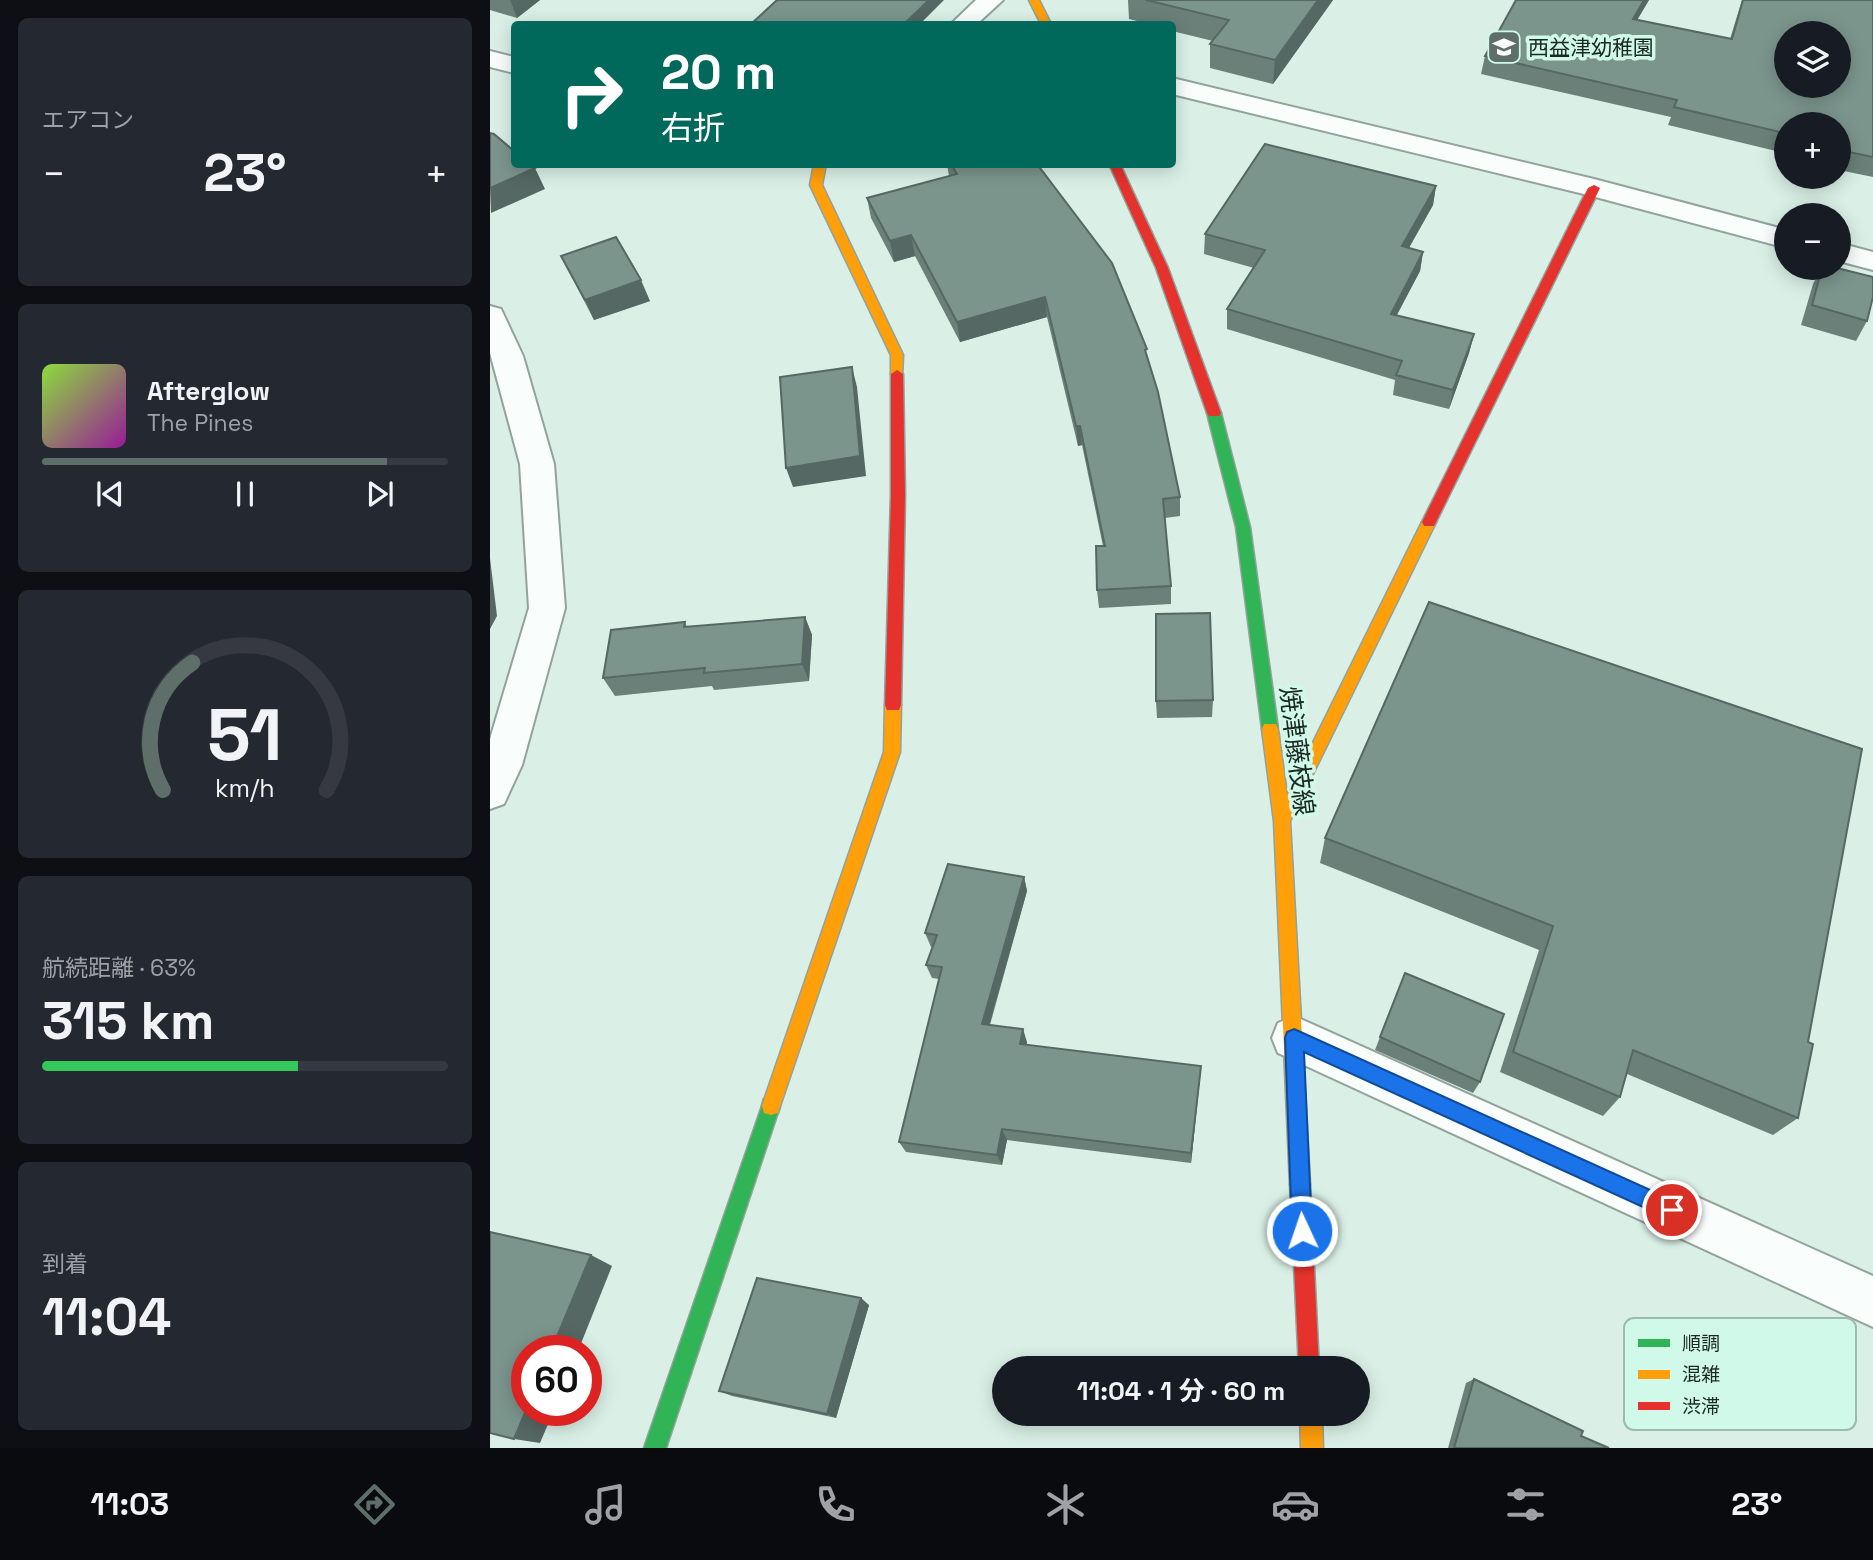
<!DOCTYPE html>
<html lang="ja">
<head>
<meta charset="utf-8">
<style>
  body { margin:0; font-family:"Space Grotesk","Noto Sans JP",sans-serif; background:#242831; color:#f1f3f6; height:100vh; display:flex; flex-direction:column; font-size:26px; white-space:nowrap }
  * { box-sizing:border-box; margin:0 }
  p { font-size:23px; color:#9ea1a6 }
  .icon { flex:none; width:38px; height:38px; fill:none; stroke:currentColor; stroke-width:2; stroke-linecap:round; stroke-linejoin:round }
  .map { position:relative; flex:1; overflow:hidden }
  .drawer { display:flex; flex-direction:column; gap:18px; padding:18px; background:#0d0f14; width:490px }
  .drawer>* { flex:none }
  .guide { position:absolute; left:21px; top:21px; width:665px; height:147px; border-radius:7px; box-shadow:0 4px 18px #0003; background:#00695c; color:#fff; overflow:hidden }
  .tools { position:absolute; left:1284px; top:21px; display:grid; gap:14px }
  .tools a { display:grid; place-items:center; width:77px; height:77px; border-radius:50%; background:#171b24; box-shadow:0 4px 18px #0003; font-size:35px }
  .speed { position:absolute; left:21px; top:1335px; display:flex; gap:14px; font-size:35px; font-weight:700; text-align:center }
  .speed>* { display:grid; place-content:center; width:91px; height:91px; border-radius:50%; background:#171b24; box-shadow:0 4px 18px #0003; line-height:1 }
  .speed .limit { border:10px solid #d22; background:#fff; color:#111 }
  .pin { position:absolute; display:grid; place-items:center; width:60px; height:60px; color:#fff; margin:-30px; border:4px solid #fff; border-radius:50%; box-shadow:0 2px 7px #0007 }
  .me { position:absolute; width:77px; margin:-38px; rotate:357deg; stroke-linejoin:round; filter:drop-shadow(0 0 5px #0008) }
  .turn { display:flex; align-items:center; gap:24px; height:147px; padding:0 35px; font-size:32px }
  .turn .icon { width:91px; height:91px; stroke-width:2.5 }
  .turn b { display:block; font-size:49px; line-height:60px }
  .big { font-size:52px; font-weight:700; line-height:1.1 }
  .drawer .widget { flex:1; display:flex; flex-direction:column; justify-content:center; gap:10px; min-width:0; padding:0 24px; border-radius:10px; background:#242831 }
  .drawer .dial { align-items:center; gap:0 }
  .dial svg { height:182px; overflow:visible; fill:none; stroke:#363941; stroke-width:7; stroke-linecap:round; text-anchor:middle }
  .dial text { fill:#f1f3f6; stroke:none }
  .song { display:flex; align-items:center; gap:21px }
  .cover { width:84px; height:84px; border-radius:10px; background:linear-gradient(135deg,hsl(90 70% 55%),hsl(300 70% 35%)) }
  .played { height:7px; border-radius:4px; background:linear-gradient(90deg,#5d6f68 85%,#363941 85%) }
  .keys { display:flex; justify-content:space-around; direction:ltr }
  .heat { display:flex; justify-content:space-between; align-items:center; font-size:38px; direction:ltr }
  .charge { height:10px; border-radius:5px; background:linear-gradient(90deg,#34c759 63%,#363941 0) }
  .trip { position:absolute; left:502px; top:1356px; width:378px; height:70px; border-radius:35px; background:#171b24; box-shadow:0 4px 18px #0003; font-weight:700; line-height:70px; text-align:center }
  .dock { display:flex; height:112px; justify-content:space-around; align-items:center; background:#090b0e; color:#9ea1a6 }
  .dock .icon { width:49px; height:49px }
  .dock .current { color:#5d6f68 }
  .dock b { font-size:32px; color:#f1f3f6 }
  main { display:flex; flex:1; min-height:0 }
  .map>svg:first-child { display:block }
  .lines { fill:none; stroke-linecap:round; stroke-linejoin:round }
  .street-casing { stroke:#92a29c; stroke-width:4 }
  .fast-casing { stroke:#92a29c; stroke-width:3 }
  .slow-casing { stroke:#92a29c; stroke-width:3 }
  .jam-casing { stroke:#92a29c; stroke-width:3 }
  .street { fill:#f9fdfb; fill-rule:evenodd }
  .fast { fill:#30b455; fill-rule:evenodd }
  .slow { fill:#ff9f0a; fill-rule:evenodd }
  .jam { fill:#e5322d; fill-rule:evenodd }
  .wall { fill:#6a8079 }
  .shaded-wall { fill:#566863 }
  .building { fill:#7b958d; stroke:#566863; stroke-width:2; fill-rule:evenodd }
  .route { fill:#1a73e8; stroke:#114b97; stroke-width:2 }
  .labels { text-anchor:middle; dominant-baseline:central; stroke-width:7; stroke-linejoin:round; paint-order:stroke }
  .far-poi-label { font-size:21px; fill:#1a2924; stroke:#d1f9e9; text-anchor:start }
  .street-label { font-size:26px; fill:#1a2924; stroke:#d1f9e9 }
  .key { fill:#d1f9e9; stroke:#9abbae; stroke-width:2 }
  .key-label { font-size:19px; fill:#1a2924 }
</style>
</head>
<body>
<main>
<section class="drawer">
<div class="widget"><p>エアコン</p>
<div class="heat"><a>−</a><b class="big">23°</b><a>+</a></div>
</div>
<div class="widget">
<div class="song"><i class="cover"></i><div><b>Afterglow</b><p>The Pines</p></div></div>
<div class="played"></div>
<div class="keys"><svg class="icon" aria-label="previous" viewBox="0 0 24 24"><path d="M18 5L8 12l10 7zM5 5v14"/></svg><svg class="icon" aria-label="pause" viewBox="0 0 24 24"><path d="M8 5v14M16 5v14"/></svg><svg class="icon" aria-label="next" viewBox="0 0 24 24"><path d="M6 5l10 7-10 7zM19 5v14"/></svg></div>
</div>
<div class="widget dial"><svg viewBox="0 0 100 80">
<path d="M14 69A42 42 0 1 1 86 69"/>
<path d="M14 69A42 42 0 0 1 27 13" stroke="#5d6f68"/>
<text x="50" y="56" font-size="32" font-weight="700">51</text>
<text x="50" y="72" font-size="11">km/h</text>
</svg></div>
<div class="widget"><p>航続距離 · 63%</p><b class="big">315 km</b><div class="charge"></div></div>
<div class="widget"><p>到着</p><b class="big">11:04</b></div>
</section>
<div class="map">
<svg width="1383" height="1448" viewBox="0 0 1383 1448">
  <rect width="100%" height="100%" fill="#daf0e7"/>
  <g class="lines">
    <!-- street casing -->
    <g class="street-casing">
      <g id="street">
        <path d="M486,0h27l-26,24h-26z"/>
        <path d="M0,51l24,6v16l-24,-6z"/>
        <path d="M682,78l422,101 193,51v18l-199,-53 -416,-101z"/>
        <path d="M1349,243l34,9v18l-34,-9z"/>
        <path d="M0,306l11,3 22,47 31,108 11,144 -43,157 -18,39 -14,5v-70l39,-131 -9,-144 -30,-111z"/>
        <path d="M804,1016l579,260v51l-595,-274 -6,-15 6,-15z"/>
      </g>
    </g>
    <!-- fast casing -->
    <g class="fast-casing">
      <g id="fast">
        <path d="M724,408l7,5 29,114 28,202 -2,5h-12l-2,-5 -26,-202 -29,-114z"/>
        <path d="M281,1097l7,2 2,7 -114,342h-22l118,-342 2,-7z"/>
      </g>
    </g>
    <!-- slow casing -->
    <g class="slow-casing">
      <g id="slow">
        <path d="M539,0h10l12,24h-10z"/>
        <path d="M324,164h12l-4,21 81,170 -1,22 -5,1 -6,-4v-19l-81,-170z"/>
        <path d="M939,517l7,5 -146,299 20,363 -3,7 -7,3 -7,-3 -3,-7 -16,-363 -12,-92 2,-5h12l2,5 9,66 135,-273z"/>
        <path d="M403,699l6,1 2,5 -1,47 -120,354 -2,7 -7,2 -7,-2 -2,-7 122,-354 1,-47 2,-5z"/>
        <path d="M810,1414h22l1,34h-22z"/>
      </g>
    </g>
    <!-- jam casing -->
    <g class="jam-casing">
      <g id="jam">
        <path d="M619,164h11l48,104 53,145 -2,3h-10l-2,-3 -51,-145z"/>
        <path d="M1104,185l6,3 -164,334 -2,4h-10l-2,-4 166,-334z"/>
        <path d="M407,370l6,4 2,121 -4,210 -2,5h-12l-2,-5 6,-210v-121z"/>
        <path d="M810,1174l7,3 3,7 9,184h-20l-9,-184 3,-7z"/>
      </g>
    </g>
    <!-- street -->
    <use href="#street" class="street"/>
    <!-- fast -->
    <use href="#fast" class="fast"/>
    <!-- slow -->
    <use href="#slow" class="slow"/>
    <!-- jam -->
    <use href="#jam" class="jam"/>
  </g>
  <!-- wall -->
  <g class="wall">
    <path d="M0,0h50l-23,18 -27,-8z"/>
    <path d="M638,0h205l-60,84 -63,-16v-24l3,-3 -41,-10v-7h-23l-20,-5z"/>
    <path d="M1026,0h133l-12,20 93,19 12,-39h131v177l-34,-7v-46h-52v34l-12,-2 1,-5 -108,-26 3,-8 -190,-43 4,-18z"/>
    <path d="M457,164h90l111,194 32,139v19l-15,2 6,68v18l-72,4 -2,-18 6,-44 -21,-101 -4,1 -31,-129 -87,25 -45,-86 -21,6 -23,-44 -4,-20 82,-22z"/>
    <path d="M946,186l-3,19 -24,43 14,4 -3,19 -23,44 77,19 -5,19 -20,56 -56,-14 2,-15 -168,-51v-20l27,-41 -50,-14 1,-20z"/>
    <path d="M71,256l89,45 -56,19z"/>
    <path d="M1331,268h16l30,53 -11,20 -55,-16 12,-41z"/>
    <path d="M939,602l379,440 -10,76 -25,17 -146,-61 -7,23 -17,19 -103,-44 39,-122 -219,-87 5,-25z"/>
    <path d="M315,617l7,18 -3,46 -95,9 -2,-4 -97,10 -12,-18 82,-56 2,5z"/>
    <path d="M723,700l-1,17 -55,1 -1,-17z"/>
    <path d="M534,877l3,14 -37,134 37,17 -1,3 174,33 -9,85 -184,-23 -5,25 -96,-13 -7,-10 40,-163 -7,-1 -6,-13 6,-18h-1l-6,-14z"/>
    <path d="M890,1037l100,45 -7,11 -98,-43z"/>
    <path d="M379,1305l-33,113 -104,-22 -13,-5z"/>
    <path d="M984,1379l107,57 28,12h-161l18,-65z"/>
  </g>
  <!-- shaded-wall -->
  <g class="shaded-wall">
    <path d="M20,0h30l-23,18z"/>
    <path d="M439,0h15l-24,24h-16z"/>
    <path d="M828,0h15l-60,84 2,-24z"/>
    <path d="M1154,0h5l-22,37 6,-18z"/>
    <path d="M45,168l10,21 -54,24 -1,-25z"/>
    <path d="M946,186l-3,19 -34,60 3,-19z"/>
    <path d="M421,235l4,21 -21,6 -4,-21z"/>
    <path d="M933,252l-3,19 -33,62 4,-19z"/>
    <path d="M151,280l9,21 -56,19 -9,-20z"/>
    <path d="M555,297l2,20 -87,25 -3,-20z"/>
    <path d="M984,334l-5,19 -20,56 4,-19z"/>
    <path d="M362,367l5,20 9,89 -73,11 -7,-19z"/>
    <path d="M586,426h4l2,19 -4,1z"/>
    <path d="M0,558l7,58 -7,13z"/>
    <path d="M315,617l7,18 -3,46 -7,-17z"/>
    <path d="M534,877l3,14 -41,145 -4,-12z"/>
    <path d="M533,1029l4,13 -3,14 -4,-12z"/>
    <path d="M711,1066l-1,12 -9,85v-10z"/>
    <path d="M512,1129l5,11 -5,25 -5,-10z"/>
    <path d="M101,1255l21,11 -34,85h-27z"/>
    <path d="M371,1298l8,7 -33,113 -9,-4z"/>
    <path d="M37,1408v2h27l-14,33 -26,-4z"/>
  </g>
  <!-- building -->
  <g class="building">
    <path d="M287,0h152l-25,24h-153z"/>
    <path d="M656,0h172l-43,60 -65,-16 19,-24z"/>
    <path d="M1026,0h128l-11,19 99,20 11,-39h130v157l-34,-7v-26h-52v15l-4,-1 1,-5 -110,-26 3,-7 -192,-44zM1297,33h52v53h-52z"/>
    <path d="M0,133l4,1 20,17v13h16l5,4 -45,20z"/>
    <path d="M775,144l171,42 -34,60 21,6 -32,62 83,20 -21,56 -57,-15 6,-14 -175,-52 38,-59 -60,-16z"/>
    <path d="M461,164h86l75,99 35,86 -2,1 13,42 22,105 -17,2 8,87 -74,4 -1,-44h9l-25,-120h-4l-31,-129 -88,25 -46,-87 -21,6 -23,-43 90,-24z"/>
    <path d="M126,237l25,43 -56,20 -24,-44z"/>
    <path d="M1332,268h15l36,9v20l-6,24 -55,-16z"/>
    <path d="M362,367l8,89 -74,12 -6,-91z"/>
    <path d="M939,602l433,147 -54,293 5,2 -15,74 -165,-68 -13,47 -107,-45 40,-126 -228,-88z"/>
    <path d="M720,613l3,87 -57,1v-87z"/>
    <path d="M315,617l-3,47 -98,9 1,-5 -102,10 8,-48 74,-8 -1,5z"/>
    <path d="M458,864l76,13 -42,147 41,5 -3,15 181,22 -10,87 -189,-24 -5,26 -98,-13 43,-175 -16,-2 11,-30 -12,-2z"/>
    <path d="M915,973l99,41 -24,68 -100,-45z"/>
    <path d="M0,1232l101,23 -40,96h-24v57l-13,31 -24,-6z"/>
    <path d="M267,1278l104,20 -34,116 -108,-23z"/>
    <path d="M984,1379l109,52 -2,5 28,12h-155z"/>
  </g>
  <!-- route -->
  <path class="route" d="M804,1029l385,174 3,7 -3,7 -7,3 -7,-3 -361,-165 8,179 -3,7 -7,3 -7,-3 -3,-7 -7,-193 2,-6z"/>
  <!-- icons -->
  <defs>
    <g id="school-square" transform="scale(1.75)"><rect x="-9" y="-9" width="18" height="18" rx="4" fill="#5d6f68" stroke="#d1f9e9"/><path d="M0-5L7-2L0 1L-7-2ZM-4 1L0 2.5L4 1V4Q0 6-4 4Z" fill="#fff"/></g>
  </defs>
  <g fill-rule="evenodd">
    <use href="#school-square" x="1014" y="47"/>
  </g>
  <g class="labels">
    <!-- far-poi labels -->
    <g class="far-poi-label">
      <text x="1038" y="47">西益津幼稚園</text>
    </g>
    <!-- street labels -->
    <g class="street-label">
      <text transform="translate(807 751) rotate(83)">焼津藤枝線</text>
    </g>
  </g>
  <!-- legend -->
  <rect x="1134" y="1318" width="232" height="112" rx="10" class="key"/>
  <rect x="1148" y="1339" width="32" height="8" fill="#30b455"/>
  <rect x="1148" y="1370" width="32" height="9" fill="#ff9f0a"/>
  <rect x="1148" y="1402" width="32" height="8" fill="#e5322d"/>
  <g class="key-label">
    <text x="1192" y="1350">順調</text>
    <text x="1192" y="1381">混雑</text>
    <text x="1192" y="1413">渋滞</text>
  </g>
</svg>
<div class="tools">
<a><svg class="icon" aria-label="layers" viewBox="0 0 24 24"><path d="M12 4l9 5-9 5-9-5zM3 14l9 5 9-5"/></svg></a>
<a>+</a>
<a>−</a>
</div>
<div class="speed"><div class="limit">60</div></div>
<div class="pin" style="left:1182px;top:1210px;background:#d93025"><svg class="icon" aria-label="arrive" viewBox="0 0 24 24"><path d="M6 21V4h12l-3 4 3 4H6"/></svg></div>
<svg class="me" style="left:812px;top:1231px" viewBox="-20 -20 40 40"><circle r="17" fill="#1a73e8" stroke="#fff" stroke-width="3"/><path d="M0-11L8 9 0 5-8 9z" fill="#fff"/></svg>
<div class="trip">11:04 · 1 分 · 60 m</div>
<div class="guide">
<div class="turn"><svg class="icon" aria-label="right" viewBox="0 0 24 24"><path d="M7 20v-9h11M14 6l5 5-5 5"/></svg><div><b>20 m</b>右折</div></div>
</div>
</div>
</main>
<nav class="dock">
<b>11:03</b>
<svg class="icon current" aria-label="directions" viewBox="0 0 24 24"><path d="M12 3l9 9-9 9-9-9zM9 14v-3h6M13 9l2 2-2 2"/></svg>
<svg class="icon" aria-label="music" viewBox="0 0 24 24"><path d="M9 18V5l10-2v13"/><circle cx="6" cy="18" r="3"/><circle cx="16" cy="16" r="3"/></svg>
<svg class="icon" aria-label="phone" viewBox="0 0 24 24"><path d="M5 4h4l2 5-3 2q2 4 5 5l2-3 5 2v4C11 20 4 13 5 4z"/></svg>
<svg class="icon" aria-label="climate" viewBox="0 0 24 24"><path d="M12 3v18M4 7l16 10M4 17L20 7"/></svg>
<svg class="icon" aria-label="car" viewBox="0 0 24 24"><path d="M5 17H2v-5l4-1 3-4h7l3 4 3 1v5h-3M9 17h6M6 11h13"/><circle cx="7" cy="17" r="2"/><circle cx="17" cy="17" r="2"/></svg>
<svg class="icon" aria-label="filters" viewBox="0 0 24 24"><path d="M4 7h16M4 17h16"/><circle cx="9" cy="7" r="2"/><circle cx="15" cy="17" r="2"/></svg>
<b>23°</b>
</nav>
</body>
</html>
